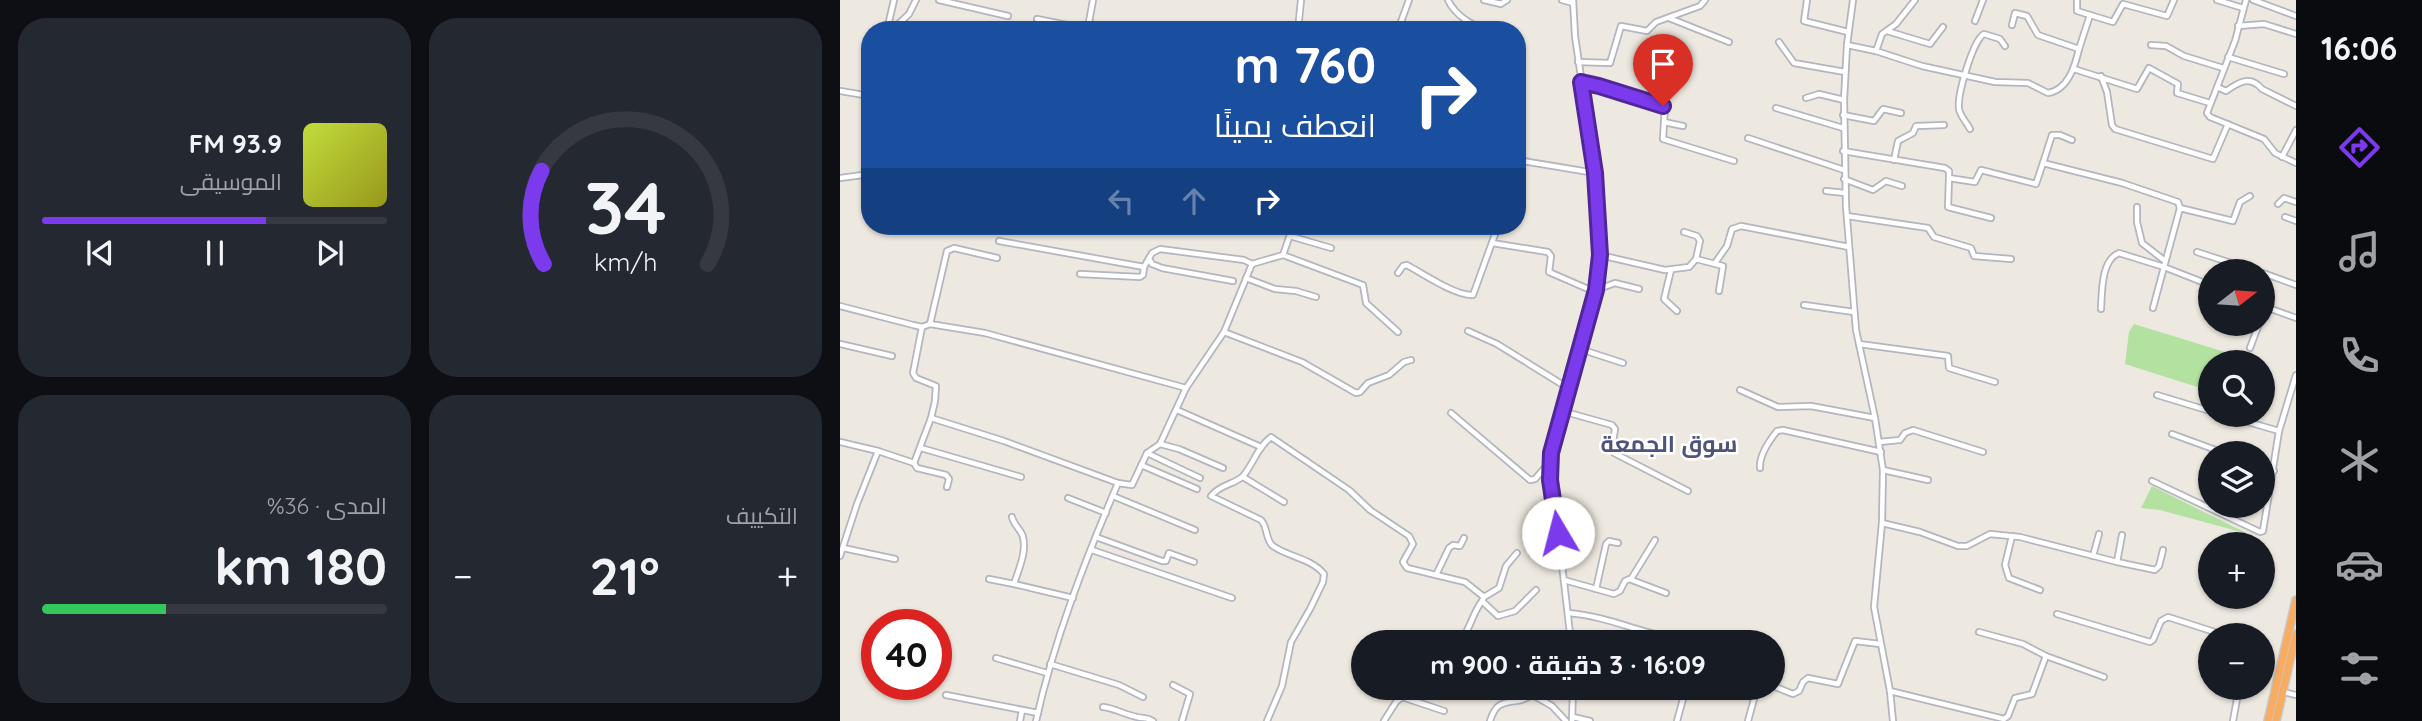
<!DOCTYPE html>
<html lang="ar">
<head>
<meta charset="utf-8">
<style>
  body { margin:0; font-family:Quicksand,Cairo,sans-serif; background:#242831; color:#f1f3f6; direction:rtl; height:100vh; display:flex; flex-direction:column; font-size:26px; white-space:nowrap }
  * { box-sizing:border-box; margin:0 }
  p { font-size:23px; color:#9ea1a6 }
  .icon { flex:none; width:38px; height:38px; fill:none; stroke:currentColor; stroke-width:2; stroke-linecap:round; stroke-linejoin:round }
  .map { position:relative; flex:1; overflow:hidden; direction:ltr }
  .details { display:flex; flex-direction:column; gap:18px; padding:18px; background:#0d0f14; width:840px }
  .details>* { flex:none }
  .banner { position:absolute; left:21px; top:21px; width:665px; height:214px; border-radius:28px; box-shadow:0 2px 5px #0004; direction:rtl; background:#1a4fa0; color:#fff; overflow:hidden }
  .needle { width:46px; rotate:73deg }
  .controls { position:absolute; left:1358px; top:259px; display:grid; gap:14px }
  .controls a { display:grid; place-items:center; width:77px; height:77px; border-radius:50%; background:#171b24; box-shadow:0 2px 5px #0004; font-size:35px }
  .speed { position:absolute; left:21px; top:609px; display:flex; gap:14px; font-size:35px; font-weight:700; text-align:center }
  .speed>* { display:grid; place-content:center; width:91px; height:91px; border-radius:50%; background:#171b24; box-shadow:0 2px 5px #0004; line-height:1 }
  .speed .limit { border:10px solid #d22; background:#fff; color:#111 }
  .pin { position:absolute; display:grid; place-items:center; width:60px; height:60px; color:#fff; margin:-72px -30px; border-radius:50% 50% 50% 0; rotate:-45deg; box-shadow:0 0 7px #0007 }
  .pin .icon { rotate:45deg }
  .me { position:absolute; width:77px; margin:-38px; rotate:352deg; stroke-linejoin:round; filter:drop-shadow(0 0 5px #0008) }
  .turn { display:flex; align-items:center; gap:24px; height:147px; padding:0 35px; font-size:32px }
  .turn .icon { width:91px; height:91px; stroke-width:2.5 }
  .turn b { display:block; font-size:49px; line-height:60px }
  .lanes { display:flex; align-items:center; height:66px; padding:0 35px; background:#0003; justify-content:center; gap:35px; direction:ltr }
  .lanes .off { opacity:.35 }
  .big { font-size:52px; font-weight:700; line-height:1.1 }
  .details .widget { flex:1; display:flex; flex-direction:column; justify-content:center; gap:10px; min-width:0; padding:0 24px; border-radius:28px; background:#242831 }
  .details .dial { align-items:center; gap:0 }
  .dial svg { height:182px; overflow:visible; fill:none; stroke:#363941; stroke-width:7; stroke-linecap:round; text-anchor:middle }
  .dial text { fill:#f1f3f6; stroke:none }
  .song { display:flex; align-items:center; gap:21px }
  .cover { width:84px; height:84px; border-radius:10px; background:linear-gradient(135deg,hsl(70 70% 55%),hsl(60 70% 35%)) }
  .played { height:7px; border-radius:4px; background:linear-gradient(90deg,#7c3aed 65%,#363941 65%) }
  .keys { display:flex; justify-content:space-around; direction:ltr }
  .heat { display:flex; justify-content:space-between; align-items:center; font-size:38px; direction:ltr }
  .charge { height:10px; border-radius:5px; background:linear-gradient(90deg,#34c759 36%,#363941 0) }
  .details .tiles { flex:1; display:grid; gap:18px; grid-template-columns:repeat(2,1fr) }
  .trip { position:absolute; left:511px; top:630px; width:434px; height:70px; border-radius:35px; background:#171b24; box-shadow:0 2px 5px #0004; font-weight:700; line-height:70px; text-align:center; direction:rtl }
  main { display:flex; flex:1; min-height:0 }
  .tabs { display:flex; flex-direction:column; width:126px; justify-content:space-around; align-items:center; background:#090b0e; color:#9ea1a6 }
  .tabs .icon { width:49px; height:49px }
  .tabs .on { color:#7c3aed }
  .tabs b { font-size:32px; color:#f1f3f6 }
  .map>svg:first-child { display:block }
  .green { fill:#b2e1a0 }
  .lines { fill:none; stroke-linecap:round; stroke-linejoin:round }
  .minor-casing { stroke:#b3b5bf; stroke-width:8 }
  .highway-casing { stroke:#c8c8c8; stroke-width:10 }
  .minor { stroke:#fff; stroke-width:4.5 }
  .highway { stroke:#f8ac61; stroke-width:7 }
  .route-casing { stroke:#51269a; stroke-width:18 }
  .route { stroke:#7c3aed; stroke-width:12 }
  .labels { text-anchor:middle; dominant-baseline:central; stroke-width:5; stroke-linejoin:round; paint-order:stroke }
  .quarter-label { font-size:23px; font-weight:bold; fill:#4e547c; stroke:#fff }
</style>
</head>
<body>
<main>
<nav class="tabs">
<b>16:06</b>
<svg class="icon on" aria-label="directions" viewBox="0 0 24 24"><path d="M12 3l9 9-9 9-9-9zM9 14v-3h6M13 9l2 2-2 2"/></svg>
<svg class="icon" aria-label="music" viewBox="0 0 24 24"><path d="M9 18V5l10-2v13"/><circle cx="6" cy="18" r="3"/><circle cx="16" cy="16" r="3"/></svg>
<svg class="icon" aria-label="phone" viewBox="0 0 24 24"><path d="M5 4h4l2 5-3 2q2 4 5 5l2-3 5 2v4C11 20 4 13 5 4z"/></svg>
<svg class="icon" aria-label="climate" viewBox="0 0 24 24"><path d="M12 3v18M4 7l16 10M4 17L20 7"/></svg>
<svg class="icon" aria-label="car" viewBox="0 0 24 24"><path d="M5 17H2v-5l4-1 3-4h7l3 4 3 1v5h-3M9 17h6M6 11h13"/><circle cx="7" cy="17" r="2"/><circle cx="17" cy="17" r="2"/></svg>
<svg class="icon" aria-label="filters" viewBox="0 0 24 24"><path d="M4 7h16M4 17h16"/><circle cx="9" cy="7" r="2"/><circle cx="15" cy="17" r="2"/></svg>
</nav>
<div class="map">
<svg width="1456" height="721" viewBox="0 0 1456 721">
  <rect width="100%" height="100%" fill="#eee9e0"/>
  <!-- green -->
  <g class="green">
    <path d="M1294,324l91,28v10h-15v29l-85,-27 4,-32z"/>
    <path d="M1312,486l96,48 -88,-24 -19,-2z"/>
  </g>
  <g class="lines">
    <!-- minor casing -->
    <g class="minor-casing">
      <g id="minor">
        <path d="M99,0l69,16"/>
        <path d="M253,0l-4,22 11,8"/>
        <path d="M608,0c7,15 25,27 41,30"/>
        <path d="M644,0l17,4 6,-4"/>
        <path d="M722,0l11,3"/>
        <path d="M967,0l-3,21 44,11"/>
        <path d="M1013,0l-6,45 -3,55 2,106 10,124 19,88 8,52 -1,53 -8,84 16,84 3,30"/>
        <path d="M1237,0v11l36,11 10,-18 44,12 7,-16"/>
        <path d="M1377,0l26,8"/>
        <path d="M1406,0l-11,41 -28,72 3,4 54,22 11,14 21,10"/>
        <path d="M1413,0l43,16"/>
        <path d="M829,18l60,24"/>
        <path d="M197,19l55,11"/>
        <path d="M1135,21l8,-21"/>
        <path d="M1172,25l3,-12 12,3 11,19 41,14 11,-34"/>
        <path d="M1398,26l26,-2 32,10"/>
        <path d="M47,30l7,-30"/>
        <path d="M52,30l17,-16 7,-14"/>
        <path d="M458,30l3,-30"/>
        <path d="M558,30l11,-30"/>
        <path d="M1047,31l43,13 13,-17"/>
        <path d="M939,42l15,21 51,9"/>
        <path d="M1007,45l29,6 6,-17 14,-10 19,-24"/>
        <path d="M1311,45l15,1 18,10 39,12"/>
        <path d="M1036,51l46,15 73,16 33,1 20,10c20,-3 27,-27 31,-44"/>
        <path d="M1388,57l56,17"/>
        <path d="M738,62l32,1 11,-37 26,5 9,-9 44,-16 5,-6"/>
        <path d="M1234,69l63,20 12,-21 29,16 -1,9 33,10"/>
        <path d="M1261,76l6,16 5,33 3,4 98,30 15,-35"/>
        <path d="M742,82l17,4 64,20 2,3 -1,13 19,4"/>
        <path d="M1377,87l9,4c13,-9 24,-16 36,-2l34,17"/>
        <path d="M0,91l30,5"/>
        <path d="M966,98l13,-4 25,6"/>
        <path d="M823,106l6,-31"/>
        <path d="M936,108l67,20"/>
        <path d="M1003,115l31,6 9,-12 18,4"/>
        <path d="M824,122l-1,17 71,22"/>
        <path d="M1130,129c-3,-6 -10,-13 -11,-20 -2,-14 14,-69 25,-75l16,5 5,7"/>
        <path d="M908,138l96,32"/>
        <path d="M1003,151l102,17 4,3v7l26,4 6,-12 55,14 7,-21 79,20 56,19 2,6 -16,59 46,18"/>
        <path d="M1442,157l14,-27"/>
        <path d="M677,160l78,13"/>
        <path d="M1054,160l4,-19 15,-8 3,-7 28,-1"/>
        <path d="M1203,163l9,-28h8l12,5"/>
        <path d="M0,178l30,-4"/>
        <path d="M1109,178l-1,29 43,11"/>
        <path d="M1004,179l29,11 13,-9 16,5"/>
        <path d="M986,191l19,2"/>
        <path d="M1438,204l6,-6 12,4"/>
        <path d="M1297,207v15l5,21 23,18"/>
        <path d="M1340,208l53,13 7,-19 10,-6"/>
        <path d="M1007,216l81,12 6,9 37,11 3,8 37,3"/>
        <path d="M1445,217l11,4"/>
        <path d="M450,236l41,12"/>
        <path d="M159,241l145,26 8,-14 8,-4 84,11 8,4 31,-9 10,-29"/>
        <path d="M652,243l56,9 3,4 -2,16 46,20"/>
        <path d="M1357,252l59,19"/>
        <path d="M443,255l80,30 3,18 32,29"/>
        <path d="M760,255l65,15 24,-3 7,-8 4,-18 -3,-5 -13,-4"/>
        <path d="M309,259l3,5 10,4 71,13"/>
        <path d="M856,259l27,7 -4,25"/>
        <path d="M875,263l12,-17 5,-17 9,-3 108,21"/>
        <path d="M831,270l-7,29 13,12"/>
        <path d="M558,273l5,-7 4,-1c16,9 49,31 66,30l25,-69"/>
        <path d="M1423,273l33,12"/>
        <path d="M240,274l60,3 3,-2 1,-8"/>
        <path d="M406,278l29,11 21,2 20,6"/>
        <path d="M756,290l19,-7 24,6"/>
        <path d="M964,305l50,7"/>
        <path d="M0,306l73,19 9,2 8,-3 55,9 201,55"/>
        <path d="M1423,306l33,12"/>
        <path d="M1261,309c1,-17 0,-49 18,-56l45,14 -11,41"/>
        <path d="M90,324l17,-73 7,-3 43,10"/>
        <path d="M82,327l-9,46 3,5 20,8 -1,15 -4,17"/>
        <path d="M628,331l29,13 71,44"/>
        <path d="M384,332l78,30 54,31 4,-1 8,-9 21,-8 15,-13 7,-2"/>
        <path d="M0,344l52,12"/>
        <path d="M1019,344l89,12 1,12 46,14"/>
        <path d="M1410,348l9,-24"/>
        <path d="M740,349l43,14"/>
        <path d="M900,390l38,17 33,-1 64,12"/>
        <path d="M1317,395l53,16"/>
        <path d="M337,410l84,37"/>
        <path d="M722,411l50,14 3,4 -3,19 2,5 74,38"/>
        <path d="M611,413l79,67 5,-1 14,-16"/>
        <path d="M1384,415l55,16"/>
        <path d="M1332,434l52,19"/>
        <path d="M0,442l38,9"/>
        <path d="M1039,442l21,-2 5,-7 8,-3 70,22"/>
        <path d="M320,444l19,5 44,19"/>
        <path d="M81,448l100,29"/>
        <path d="M307,453l53,25"/>
        <path d="M74,463l17,-45 73,23 114,42 14,2 15,-32 13,-9 26,-56 38,-56 28,-68"/>
        <path d="M301,465l56,24"/>
        <path d="M1423,467l11,4"/>
        <path d="M920,468c-1,-13 9,-27 17,-37l6,-1 98,22"/>
        <path d="M1043,470l45,10"/>
        <path d="M403,477l41,25"/>
        <path d="M1312,481l108,51 3,-1 16,-100 17,-56"/>
        <path d="M273,496l82,34"/>
        <path d="M228,498l38,15"/>
        <path d="M172,517c2,9 9,12 11,20 4,15 -5,34 -9,47l59,14"/>
        <path d="M1042,523l38,9 38,14h9l23,-12 30,3 97,25 5,-27"/>
        <path d="M1172,536l-7,29 4,13 31,12"/>
        <path d="M256,537l66,24h4l3,-8 25,9"/>
        <path d="M3,548l52,11"/>
        <path d="M252,550l140,48"/>
        <path d="M0,556l17,-52 21,-53 36,12 3,5 29,7 3,4 -2,8"/>
        <path d="M1253,556l6,-22"/>
        <path d="M1277,562l38,8 4,-4 4,-16"/>
        <path d="M596,575l13,-27 4,-3 7,1 4,-8"/>
        <path d="M149,579l25,5"/>
        <path d="M791,579l24,-39"/>
        <path d="M724,580l50,14 6,-3 5,-10 4,-2 37,14"/>
        <path d="M756,589l10,-45 3,-3 9,2"/>
        <path d="M644,597l15,-9 7,-22 11,-13"/>
        <path d="M728,613c38,3 67,18 104,25"/>
        <path d="M1217,614l93,28 3,-2 8,-19 7,-4 56,18"/>
        <path d="M1139,632l44,12 23,12"/>
        <path d="M697,637l33,-2"/>
        <path d="M620,642c10,-12 12,-28 22,-41"/>
        <path d="M731,642l-21,-180 12,-51 34,-121 4,-35 -5,-82 -20,-137 -2,-36"/>
        <path d="M156,658l51,15"/>
        <path d="M210,664l69,21 24,12"/>
        <path d="M333,685l17,9 -8,27"/>
        <path d="M933,686l20,8 6,-3 4,-9 5,-4 30,6 17,-43 25,3"/>
        <path d="M606,688l12,3"/>
        <path d="M1050,691l114,28 4,-3 7,-18 17,-4 14,-38 58,21"/>
        <path d="M1444,692l12,3"/>
        <path d="M106,695l92,18"/>
        <path d="M562,697l42,14"/>
        <path d="M263,707c12,1 22,8 34,10 7,2 10,0 16,4"/>
        <path d="M733,717l17,4"/>
        <path d="M180,721l2,-11"/>
        <path d="M196,721c18,-81 49,-161 82,-238"/>
        <path d="M427,721l15,-35 9,-44 19,-33 13,-27 1,-8c-13,-16 -36,-17 -51,-28 -8,-6 -5,-19 -12,-26l-50,-24c9,-12 26,-12 33,-21 10,-13 14,-28 27,-38l78,53 21,20 39,26 4,8 -10,18 4,6 58,14 19,15 -2,4 16,15 17,-5 21,-21"/>
        <path d="M544,721l12,-19 17,-14"/>
        <path d="M650,721c5,-16 10,-18 26,-20 6,0 11,-4 17,-6l19,11 14,15"/>
        <path d="M732,721l1,-33"/>
        <path d="M837,721l9,-33"/>
        <path d="M908,721l9,-33"/>
        <path d="M1393,721l6,-33"/>
      </g>
    </g>
    <!-- highway casing -->
    <g class="highway-casing">
      <g id="highway">
        <path d="M1428,721l28,-121"/>
        <path d="M1436,721l20,-87"/>
      </g>
    </g>
    <!-- minor -->
    <use href="#minor" class="minor"/>
    <!-- highway -->
    <use href="#highway" class="highway"/>
  </g>
  <g class="lines">
    <!-- route casing -->
    <g class="route-casing">
      <path id="route" d="M718,533l-8,-53 1,-27 45,-163 4,-35 -5,-82 -14,-91 18,4 64,20"/>
    </g>
    <!-- route -->
    <use href="#route" class="route"/>
  </g>
  <g class="labels">
    <!-- quarter labels -->
    <g class="quarter-label">
      <text x="829" y="443">سوق الجمعة</text>
    </g>
  </g>
</svg>
<div class="controls">
<a><svg class="needle" viewBox="-14 -14 28 28"><path d="M0-13l5 13h-10z" fill="#e53935"/><path d="M0 13l5-13h-10z" fill="#9ea1a6"/></svg></a>
<a><svg class="icon" aria-label="search" viewBox="0 0 24 24"><circle cx="10" cy="10" r="6"/><path d="M15 15l6 6"/></svg></a>
<a><svg class="icon" aria-label="layers" viewBox="0 0 24 24"><path d="M12 4l9 5-9 5-9-5zM3 14l9 5 9-5"/></svg></a>
<a>+</a>
<a>−</a>
</div>
<div class="speed"><div class="limit">40</div></div>
<div class="pin" style="left:823px;top:106px;background:#d93025"><svg class="icon" aria-label="arrive" viewBox="0 0 24 24"><path d="M6 21V4h12l-3 4 3 4H6"/></svg></div>
<svg class="me" style="left:718px;top:533px" viewBox="-20 -20 40 40"><circle r="19" fill="#fff"/><path d="M0-13L10 11 0 6-10 11z" fill="#7c3aed"/></svg>
<div class="trip">16:09 · 3 دقيقة · 900 m</div>
<div class="banner">
<div class="turn"><svg class="icon" aria-label="right" viewBox="0 0 24 24"><path d="M7 20v-9h11M14 6l5 5-5 5"/></svg><div><b>760 m</b>انعطف يمينًا</div></div>
<div class="lanes"><svg class="icon off" aria-label="left" viewBox="0 0 24 24"><path d="M17 20v-9H6M10 6l-5 5 5 5"/></svg><svg class="icon off" aria-label="ahead" viewBox="0 0 24 24"><path d="M12 20V5M6 11l6-6 6 6"/></svg><svg class="icon" aria-label="right" viewBox="0 0 24 24"><path d="M7 20v-9h11M14 6l5 5-5 5"/></svg></div>
</div>
</div>
<section class="details">
<div class="tiles">
<div class="widget dial"><svg viewBox="0 0 100 80">
<path d="M14 69A42 42 0 1 1 86 69"/>
<path d="M14 69A42 42 0 0 1 13 28" stroke="#7c3aed"/>
<text x="50" y="56" font-size="32" font-weight="700">34</text>
<text x="50" y="72" font-size="11">km/h</text>
</svg></div>
<div class="widget">
<div class="song"><i class="cover"></i><div><b>93.9 FM</b><p>الموسيقى</p></div></div>
<div class="played"></div>
<div class="keys"><svg class="icon" aria-label="previous" viewBox="0 0 24 24"><path d="M18 5L8 12l10 7zM5 5v14"/></svg><svg class="icon" aria-label="pause" viewBox="0 0 24 24"><path d="M8 5v14M16 5v14"/></svg><svg class="icon" aria-label="next" viewBox="0 0 24 24"><path d="M6 5l10 7-10 7zM19 5v14"/></svg></div>
</div>
<div class="widget"><p>التكييف</p>
<div class="heat"><a>−</a><b class="big">21°</b><a>+</a></div>
</div>
<div class="widget"><p>المدى · 36%</p><b class="big">180 km</b><div class="charge"></div></div>
</div>
</section>
</main>
</body>
</html>
